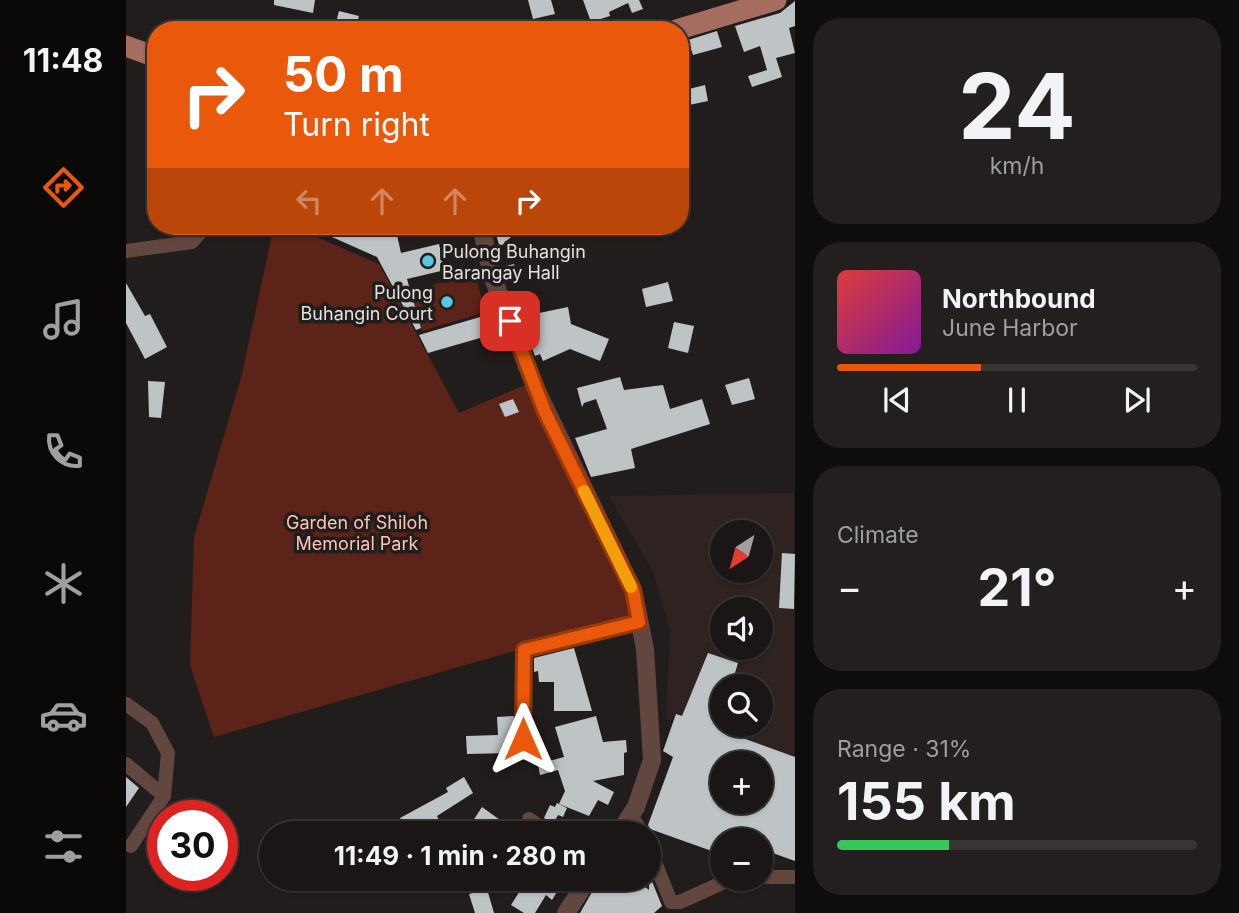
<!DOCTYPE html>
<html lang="en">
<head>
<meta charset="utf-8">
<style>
  body { margin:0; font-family:Inter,sans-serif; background:#221f1e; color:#f1f3f6; height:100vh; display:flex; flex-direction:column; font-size:26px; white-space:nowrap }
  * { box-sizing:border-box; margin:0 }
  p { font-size:23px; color:#9f9fa0 }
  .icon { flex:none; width:38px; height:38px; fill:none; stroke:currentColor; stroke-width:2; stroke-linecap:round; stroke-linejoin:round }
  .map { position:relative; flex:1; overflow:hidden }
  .drawer { display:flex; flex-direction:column; gap:18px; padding:18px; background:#0e0c0c; width:444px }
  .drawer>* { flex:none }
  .hud { position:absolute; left:21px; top:21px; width:542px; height:214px; border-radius:28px; box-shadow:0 2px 5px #0004,0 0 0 2px #373534; background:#ea580c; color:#fff; overflow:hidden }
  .needle { width:46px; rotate:216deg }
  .fabs { position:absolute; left:584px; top:520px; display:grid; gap:14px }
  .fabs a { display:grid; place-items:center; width:63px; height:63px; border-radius:50%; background:#191615; box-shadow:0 2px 5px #0004,0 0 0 2px #373534; font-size:35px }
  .speed { position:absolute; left:21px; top:800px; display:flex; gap:14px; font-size:35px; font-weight:700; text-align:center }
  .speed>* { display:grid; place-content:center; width:91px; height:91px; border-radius:50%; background:#191615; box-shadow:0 2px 5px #0004,0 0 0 2px #373534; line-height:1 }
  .speed .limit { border:10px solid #d22; background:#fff; color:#111 }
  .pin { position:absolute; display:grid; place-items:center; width:60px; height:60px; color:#fff; margin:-30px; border-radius:14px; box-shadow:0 4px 10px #0006 }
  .me { position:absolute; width:77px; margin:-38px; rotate:0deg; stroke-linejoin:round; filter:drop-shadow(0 0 5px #0008) }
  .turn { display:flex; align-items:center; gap:24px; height:147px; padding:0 21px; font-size:32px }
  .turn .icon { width:91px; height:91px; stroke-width:2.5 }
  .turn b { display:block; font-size:49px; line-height:60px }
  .lanes { display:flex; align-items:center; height:66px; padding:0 21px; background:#0003; justify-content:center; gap:35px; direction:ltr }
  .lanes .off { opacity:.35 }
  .big { font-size:52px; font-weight:700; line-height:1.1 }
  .drawer .widget { flex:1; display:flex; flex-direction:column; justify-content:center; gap:10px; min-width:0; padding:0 24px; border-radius:28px; background:#221f1e }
  .drawer .dial { align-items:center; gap:0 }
  .dial b { font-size:91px; line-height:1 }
  .song { display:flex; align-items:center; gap:21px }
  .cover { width:84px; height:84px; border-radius:10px; background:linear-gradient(135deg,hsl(0 70% 55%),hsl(290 70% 35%)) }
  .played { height:7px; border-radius:4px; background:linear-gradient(90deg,#ea580c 40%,#373534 40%) }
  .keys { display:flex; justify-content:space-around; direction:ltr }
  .heat { display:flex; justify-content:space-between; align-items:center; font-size:38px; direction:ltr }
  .charge { height:10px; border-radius:5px; background:linear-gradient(90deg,#34c759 31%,#373534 0) }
  .trip { position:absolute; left:133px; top:821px; width:402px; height:70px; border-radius:35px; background:#191615; box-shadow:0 2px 5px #0004,0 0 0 2px #373534; font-weight:700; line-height:70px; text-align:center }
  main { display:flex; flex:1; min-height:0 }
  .tab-bar { display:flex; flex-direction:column; width:126px; justify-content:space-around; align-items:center; background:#0a0908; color:#9f9fa0 }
  .tab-bar .icon { width:49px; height:49px }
  .tab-bar .active { color:#ea580c }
  .tab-bar b { font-size:32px; color:#f1f3f6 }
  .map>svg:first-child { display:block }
  .built { fill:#2e2320; fill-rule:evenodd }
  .green { fill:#5c2319 }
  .building { fill:#bec4c6; fill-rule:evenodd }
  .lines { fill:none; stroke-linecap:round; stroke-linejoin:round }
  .minor { stroke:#624640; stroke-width:14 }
  .tertiary { stroke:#624640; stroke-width:18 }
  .primary { stroke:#a56c60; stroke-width:21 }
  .route-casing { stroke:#983908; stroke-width:18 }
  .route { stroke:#ea580c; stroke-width:12 }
  .slow { stroke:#f59e0b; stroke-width:12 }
  .poi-dot { fill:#56c9e1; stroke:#211d1c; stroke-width:2.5 }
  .labels { text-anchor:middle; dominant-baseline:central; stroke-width:7; stroke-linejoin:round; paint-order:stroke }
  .poi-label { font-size:18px; fill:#e4e1e0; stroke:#211d1c; text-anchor:start }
  .park-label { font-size:18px; fill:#ffc2b6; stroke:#211d1c }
</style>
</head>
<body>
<main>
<nav class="tab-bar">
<b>11:48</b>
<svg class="icon active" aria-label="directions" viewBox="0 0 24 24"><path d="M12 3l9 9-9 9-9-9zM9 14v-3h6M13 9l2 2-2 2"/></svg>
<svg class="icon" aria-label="music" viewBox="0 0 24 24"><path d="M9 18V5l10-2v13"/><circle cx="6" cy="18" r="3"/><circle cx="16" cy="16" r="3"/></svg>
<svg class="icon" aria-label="phone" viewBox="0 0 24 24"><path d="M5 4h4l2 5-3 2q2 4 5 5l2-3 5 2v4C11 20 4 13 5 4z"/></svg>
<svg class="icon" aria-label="climate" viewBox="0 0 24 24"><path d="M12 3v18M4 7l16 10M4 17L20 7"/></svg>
<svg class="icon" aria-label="car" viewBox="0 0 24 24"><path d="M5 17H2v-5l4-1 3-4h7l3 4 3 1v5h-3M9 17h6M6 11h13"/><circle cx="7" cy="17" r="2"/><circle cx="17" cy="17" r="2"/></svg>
<svg class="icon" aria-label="filters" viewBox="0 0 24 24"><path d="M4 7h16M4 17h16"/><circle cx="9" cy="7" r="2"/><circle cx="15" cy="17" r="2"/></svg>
</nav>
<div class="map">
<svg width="669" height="913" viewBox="0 0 669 913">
  <rect width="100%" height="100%" fill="#211d1c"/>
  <!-- built -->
  <path class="built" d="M668,493v271l-128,-45 4,-89 -17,-58 -44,-76zM597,532h38v38h-38zM597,609h38v39h-38zM597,686h38v38h-38z"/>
  <!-- green -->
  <g class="green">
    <path d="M148,226h17l88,38 80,149 73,-31 107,240 -72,14 -353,101 -24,-72 4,-128 47,-159z"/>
    <path d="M349,273l10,39 -63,19 -12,-40z"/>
  </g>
  <!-- building -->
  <g class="building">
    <path d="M148,0h41l-2,13 -39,-8z"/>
    <path d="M402,0h23l4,14 -22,5z"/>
    <path d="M457,0h56l4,9 -11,4 -4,-10 -19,9 1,4 -19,6z"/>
    <path d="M669,1v25l-6,2 6,25 -19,5 6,19 -30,10 -4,-11 19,-6 -7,-24 -16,6 -9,-26 45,-13z"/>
    <path d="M213,11l20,5 -4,14h-21z"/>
    <path d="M591,31l5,16 -29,8 -5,-15z"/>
    <path d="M579,85l3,16 -19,4 -4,-15z"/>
    <path d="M249,226h20l6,27 38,-9 6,26 -38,9 14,49 -5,2 -39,-73 -45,-20z"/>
    <path d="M367,226h30l-23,21z"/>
    <path d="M388,264l3,13 -11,3 -4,-13z"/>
    <path d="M542,282l5,19 -27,6 -4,-18z"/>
    <path d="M0,283l19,33 5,-2 17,33 -22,12 -19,-36z"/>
    <path d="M442,307l3,17 38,15 -9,22 -30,-12 -27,12 -3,-7 -5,2 -15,-39z"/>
    <path d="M354,317l7,19 -59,17 -9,-18z"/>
    <path d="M548,322l20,4 -6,27 -20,-5z"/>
    <path d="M494,377l4,13 39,-5 7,24 32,-10 8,25 -79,25 4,19 -44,9 -16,-39 32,-9 -11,-30 -12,4 -2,4 -5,-19z"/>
    <path d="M623,378l6,21 -23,6 -7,-20z"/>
    <path d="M22,381l17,1 -4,36 -12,-1z"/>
    <path d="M387,399l6,13 -14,5 -6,-13z"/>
    <path d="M656,553l13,1 -1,55 -15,-1z"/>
    <path d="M448,648l18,63h-38v-29h-15l-1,-11 -4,1v-14z"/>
    <path d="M582,653l30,10 -7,23h-8v38h18l-4,12 58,21v104l-34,-12v-9h-38v15l-73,-26 -2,-4 25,-68 -10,-6 13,-37 6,2zM597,763h38v39h-38z"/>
    <path d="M388,716l-1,37 -46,1 -1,-18 32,-1 -1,-18z"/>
    <path d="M470,716l7,26 23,-2 1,12 -3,1v22l-31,6 21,11 -6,13 -10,-5 -9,16 -30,-12 6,-13 -7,-21 -18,5 -2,-11 26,-7 -9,-30z"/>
    <path d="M0,777l13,11 -13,19z"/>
    <path d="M338,777l9,16 -36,23 9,17h-37l-9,-15 48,-26 -2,-4z"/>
    <path d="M431,803l10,5 -4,9 -5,-2 -5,9 -9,-6 6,-13 5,2z"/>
    <path d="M356,807l18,13 -8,13h-7l-14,-9z"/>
    <path d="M523,874l13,32 -8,7h-74l20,-35h33l5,4 -5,9 11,-5 5,4z"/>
    <path d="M402,878h13l17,12 -6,10 -6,-5 -11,18h-11l-13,-8z"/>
    <path d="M361,889l7,24h-19l-6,-19z"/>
  </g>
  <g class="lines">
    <!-- minor -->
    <g class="minor">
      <path d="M0,251l66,-9 14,-16"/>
      <path d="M0,704l26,19 16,30 -4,43 -33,50"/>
      <path d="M397,753l1,-103 115,-28"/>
      <path d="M0,764l38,32"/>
      <path d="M505,815l11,18"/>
      <path d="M403,819l19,14"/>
      <path d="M523,847l22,55h9l53,-24"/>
      <path d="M635,877h34"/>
    </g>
    <!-- tertiary -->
    <g class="tertiary">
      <path d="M355,226l11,50 44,113 97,201 12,59 7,111 -16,47 -17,26"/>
      <path d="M440,913l23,-35"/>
    </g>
    <!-- primary -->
    <g class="primary">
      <path d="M550,30l100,-30"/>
      <path d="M0,46l30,11"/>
    </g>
  </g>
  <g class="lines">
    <!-- route casing -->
    <g class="route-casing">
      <path id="route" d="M384,321l35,91 88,178 6,32 -115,28 -1,89"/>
    </g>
    <!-- route -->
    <use href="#route" class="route"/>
    <!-- slow -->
    <path class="slow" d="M458,491l47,96"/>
  </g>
  <!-- markers -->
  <g class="poi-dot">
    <circle cx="302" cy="261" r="7"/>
    <circle cx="321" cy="302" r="7"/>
  </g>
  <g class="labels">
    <!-- poi labels -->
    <g class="poi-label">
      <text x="316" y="251">Pulong Buhangin<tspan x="316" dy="21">Barangay Hall</tspan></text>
      <text x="307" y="292" text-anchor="end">Pulong<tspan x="307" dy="21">Buhangin Court</tspan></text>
    </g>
    <!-- park labels -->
    <g class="park-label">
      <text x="231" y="522">Garden of Shiloh<tspan x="231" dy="21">Memorial Park</tspan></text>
    </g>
  </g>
</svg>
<div class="fabs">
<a><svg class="needle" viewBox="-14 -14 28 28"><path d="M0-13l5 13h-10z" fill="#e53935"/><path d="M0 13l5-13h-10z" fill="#9f9fa0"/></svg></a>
<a><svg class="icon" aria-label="sound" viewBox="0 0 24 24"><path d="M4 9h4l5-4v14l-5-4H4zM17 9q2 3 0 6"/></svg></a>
<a><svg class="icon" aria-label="search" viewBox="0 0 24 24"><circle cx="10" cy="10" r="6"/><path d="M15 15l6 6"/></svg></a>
<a>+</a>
<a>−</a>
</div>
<div class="speed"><div class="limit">30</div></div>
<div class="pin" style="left:384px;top:321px;background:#d93025"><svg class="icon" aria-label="arrive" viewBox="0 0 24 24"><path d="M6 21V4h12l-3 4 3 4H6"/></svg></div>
<svg class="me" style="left:397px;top:739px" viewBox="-20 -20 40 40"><path d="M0-17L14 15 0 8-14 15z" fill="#ea580c" stroke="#fff" stroke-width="4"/></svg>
<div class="trip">11:49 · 1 min · 280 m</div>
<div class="hud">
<div class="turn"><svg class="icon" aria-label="right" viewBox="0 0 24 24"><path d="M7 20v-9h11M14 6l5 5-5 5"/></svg><div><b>50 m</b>Turn right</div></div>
<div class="lanes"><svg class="icon off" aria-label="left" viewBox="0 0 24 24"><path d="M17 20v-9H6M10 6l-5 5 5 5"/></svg><svg class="icon off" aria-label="ahead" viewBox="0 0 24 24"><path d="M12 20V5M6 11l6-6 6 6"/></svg><svg class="icon off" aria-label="ahead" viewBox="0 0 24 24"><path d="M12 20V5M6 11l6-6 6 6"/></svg><svg class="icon" aria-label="right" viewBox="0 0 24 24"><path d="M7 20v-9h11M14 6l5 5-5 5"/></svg></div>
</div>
</div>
<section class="drawer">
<div class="widget dial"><b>24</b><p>km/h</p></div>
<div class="widget">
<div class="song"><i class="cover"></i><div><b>Northbound</b><p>June Harbor</p></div></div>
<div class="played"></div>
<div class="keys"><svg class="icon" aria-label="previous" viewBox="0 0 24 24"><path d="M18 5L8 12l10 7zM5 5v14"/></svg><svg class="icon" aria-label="pause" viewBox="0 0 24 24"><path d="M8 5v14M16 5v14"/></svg><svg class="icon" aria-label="next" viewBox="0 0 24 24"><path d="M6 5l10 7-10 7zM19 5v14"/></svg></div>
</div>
<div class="widget"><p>Climate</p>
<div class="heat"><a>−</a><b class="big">21°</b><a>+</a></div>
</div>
<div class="widget"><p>Range · 31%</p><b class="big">155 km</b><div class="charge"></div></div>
</section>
</main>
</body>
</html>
